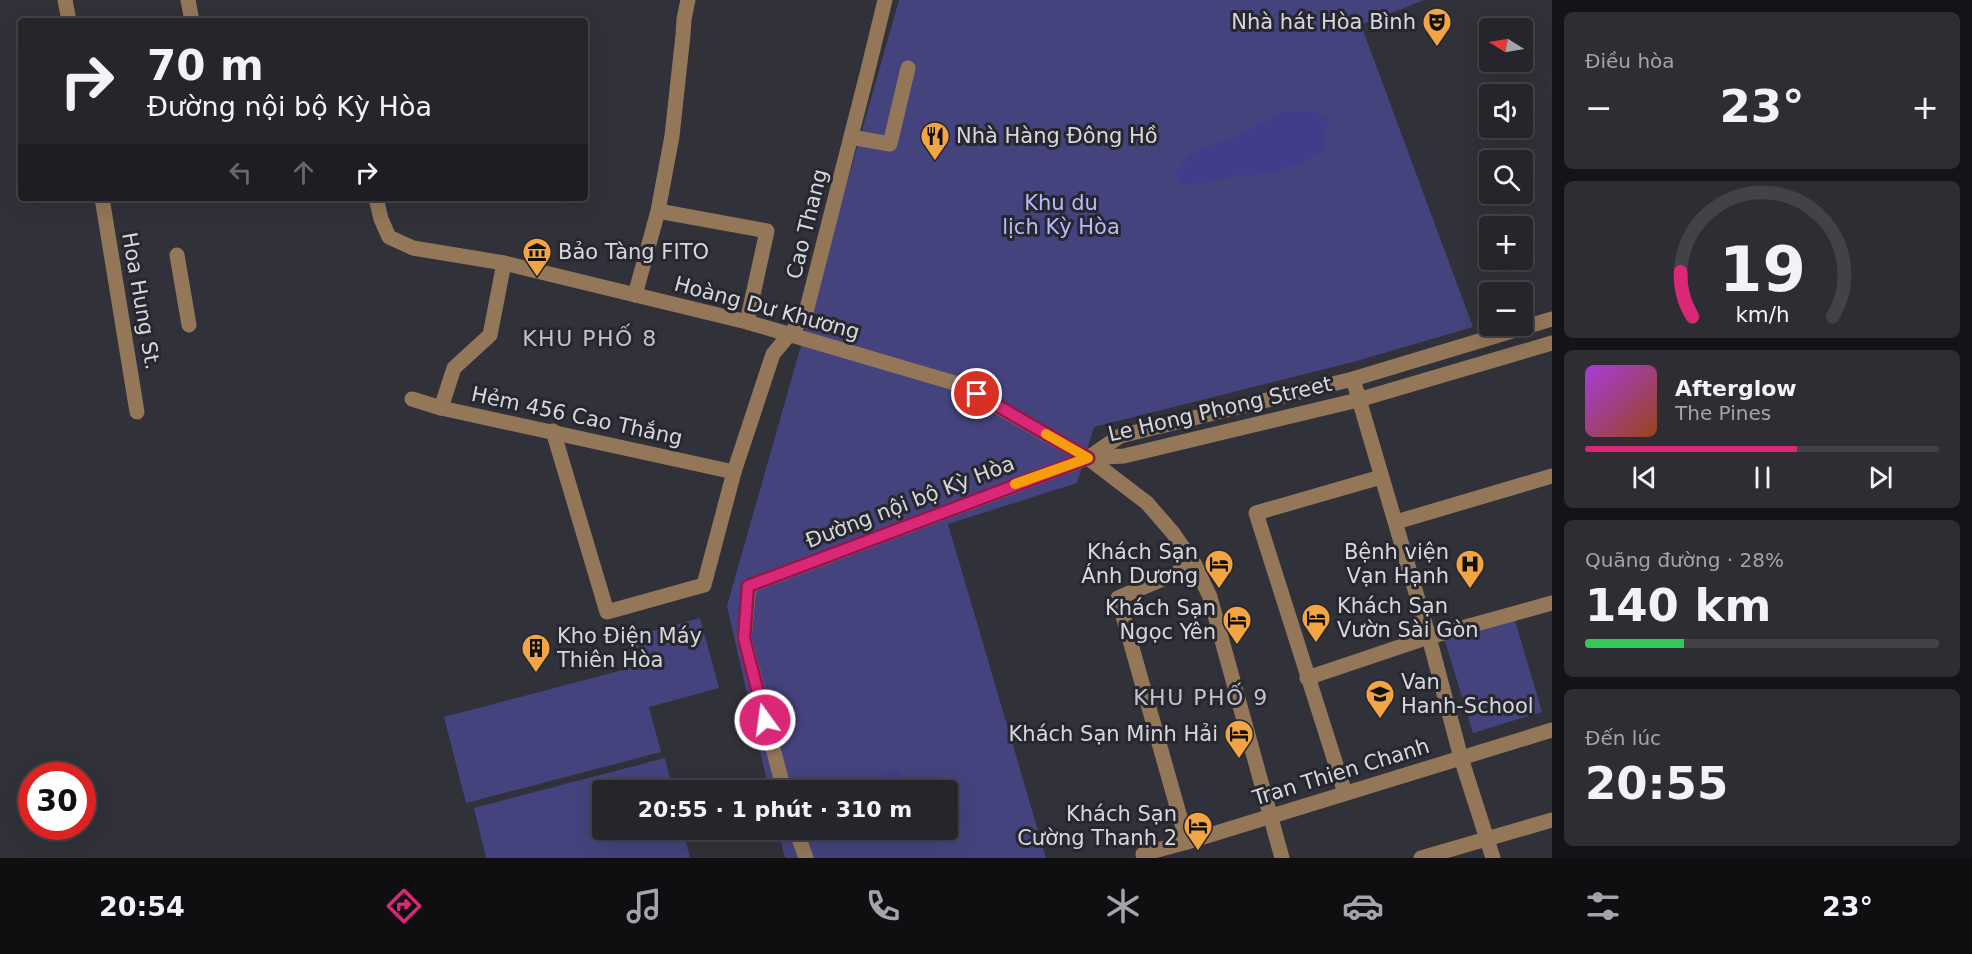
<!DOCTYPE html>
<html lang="vi">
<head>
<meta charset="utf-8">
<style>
  body { margin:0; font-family:"DejaVu Sans",sans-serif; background:#2d2d33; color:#f1f3f6; height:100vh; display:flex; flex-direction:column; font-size:22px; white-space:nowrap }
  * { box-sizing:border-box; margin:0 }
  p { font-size:20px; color:#a3a5a9 }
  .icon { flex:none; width:33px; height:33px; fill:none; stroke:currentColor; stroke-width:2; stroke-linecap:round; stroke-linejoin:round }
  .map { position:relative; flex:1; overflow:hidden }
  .drawer { display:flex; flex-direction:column; gap:12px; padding:12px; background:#141418; width:420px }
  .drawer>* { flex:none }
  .banner { position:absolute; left:18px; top:18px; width:570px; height:183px; border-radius:6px; box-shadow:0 6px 24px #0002,0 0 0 2px #424247; background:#25252b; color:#f1f3f6; overflow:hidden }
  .needle { width:39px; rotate:281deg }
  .tools { position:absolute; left:1479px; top:18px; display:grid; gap:12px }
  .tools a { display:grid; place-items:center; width:54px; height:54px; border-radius:6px; background:#25252b; box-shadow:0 6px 24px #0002,0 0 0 2px #424247; font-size:30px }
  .speed { position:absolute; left:18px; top:762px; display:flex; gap:12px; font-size:30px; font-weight:700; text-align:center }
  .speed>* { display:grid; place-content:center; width:78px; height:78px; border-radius:50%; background:#25252b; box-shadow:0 6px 24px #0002,0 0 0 2px #424247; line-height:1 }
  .speed .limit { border:9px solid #d22; background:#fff; color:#111 }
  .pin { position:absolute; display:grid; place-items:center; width:51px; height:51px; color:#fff; margin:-26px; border:3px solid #fff; border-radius:50%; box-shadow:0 2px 6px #0007 }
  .me { position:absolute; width:66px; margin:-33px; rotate:346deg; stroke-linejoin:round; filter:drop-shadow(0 0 4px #0008) }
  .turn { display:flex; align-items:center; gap:21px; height:126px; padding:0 30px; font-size:27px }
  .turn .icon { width:78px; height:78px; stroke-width:2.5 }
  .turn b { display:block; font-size:42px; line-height:51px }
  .lanes { display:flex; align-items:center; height:57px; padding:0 30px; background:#0003; justify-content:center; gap:30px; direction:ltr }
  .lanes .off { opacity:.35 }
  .big { font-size:45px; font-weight:700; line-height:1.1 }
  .drawer .tile { flex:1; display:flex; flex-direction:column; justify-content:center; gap:9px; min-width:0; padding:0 21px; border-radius:9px; background:#2d2d33 }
  .drawer .dial { align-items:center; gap:0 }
  .dial svg { height:156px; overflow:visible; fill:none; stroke:#424247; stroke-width:7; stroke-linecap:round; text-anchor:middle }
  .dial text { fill:#f1f3f6; stroke:none }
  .song { display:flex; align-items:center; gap:18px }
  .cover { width:72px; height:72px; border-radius:9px; background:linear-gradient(135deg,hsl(280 70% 55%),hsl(20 70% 35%)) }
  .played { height:6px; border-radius:3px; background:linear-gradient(90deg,#db2777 60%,#424247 60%) }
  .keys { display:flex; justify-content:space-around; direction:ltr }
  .heat { display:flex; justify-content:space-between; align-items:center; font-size:33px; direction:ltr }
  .charge { height:9px; border-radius:4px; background:linear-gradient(90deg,#34c759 28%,#424247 0) }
  .trip { position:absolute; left:592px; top:780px; width:366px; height:60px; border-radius:6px; background:#25252b; box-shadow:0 6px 24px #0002,0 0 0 2px #424247; font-weight:700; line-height:60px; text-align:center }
  .menu { display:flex; height:96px; justify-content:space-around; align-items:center; background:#0f0f11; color:#a3a5a9 }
  .menu .icon { width:42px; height:42px }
  .menu .selected { color:#db2777 }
  .menu b { font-size:27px; color:#f1f3f6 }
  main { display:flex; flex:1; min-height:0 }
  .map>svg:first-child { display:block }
  .green { fill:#45437d }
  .water { fill:#423d8b }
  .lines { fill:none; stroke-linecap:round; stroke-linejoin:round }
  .minor { stroke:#947759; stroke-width:15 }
  .route-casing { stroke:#8e194d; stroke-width:15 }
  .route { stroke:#db2777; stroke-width:10 }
  .slow { stroke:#f59e0b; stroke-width:10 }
  .labels { text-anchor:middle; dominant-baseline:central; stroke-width:6; stroke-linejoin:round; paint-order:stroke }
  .poi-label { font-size:21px; fill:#d7d7dc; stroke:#27272f; text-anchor:end }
  .park-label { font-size:21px; fill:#b7bafc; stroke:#27272f }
  .street-label { font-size:21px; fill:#d7d7dc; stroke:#27272f }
  .neighbourhood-label { font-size:22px; letter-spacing:1.5px; fill:#c2c2cc; stroke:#27272f }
</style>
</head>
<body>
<main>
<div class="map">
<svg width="1552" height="858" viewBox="0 0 1552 858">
  <rect width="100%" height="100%" fill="#313139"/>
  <!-- green -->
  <g class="green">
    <path d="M899,0h525l-63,25 112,302 -120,35 -259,65 -17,56 -129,41 98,334h-261l-7,-28h170v-40h-179l-42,-184z"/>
    <path d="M1514,617l28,95 -69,21 -29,-95z"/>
    <path d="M700,618l19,70 -70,19 12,45 -195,51 -22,-86 194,-51 -7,-29z"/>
    <path d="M665,758l8,32h-70v40h80l7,28h-204l-12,-50z"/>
  </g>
  <!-- water -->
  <g class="water">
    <path d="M1280,112h36l12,7 -4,30 -22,14 -37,11 -25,1 -49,10 -11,-1 -4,-12 13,-18 46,-17z"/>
    <path d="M899,770l6,20h-50l-2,-7z"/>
  </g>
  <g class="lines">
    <!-- minor -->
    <g class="minor">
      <path d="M65,0l4,21"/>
      <path d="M188,0l4,21"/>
      <path d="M851,137l39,7 18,-76"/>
      <path d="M102,198l35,214"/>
      <path d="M376,198l5,21 8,18 24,11 91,15 243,59 211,62 130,74 59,45 26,30 22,32 15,32 72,261"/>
      <path d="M658,211l109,20 -20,91"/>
      <path d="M177,255l12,70"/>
      <path d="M635,295l23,-84 14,-75 11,-101 1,-16 4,-19"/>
      <path d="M1353,379l76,258 32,121 32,100"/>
      <path d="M412,399l29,9 293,64"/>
      <path d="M441,408l13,-40 36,-33 14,-72"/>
      <path d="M553,431l54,181 97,-27 30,-113 39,-118 32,-38 62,-242 18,-74"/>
      <path d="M1088,458l36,-2 234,-56 194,-57"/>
      <path d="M1396,522l156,-46"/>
      <path d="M1307,678l122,-41 123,-34"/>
      <path d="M784,790l-40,-152 5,-52 339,-128 32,-22 233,-57 199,-60"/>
      <path d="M1345,793l-89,-280 125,-36"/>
      <path d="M796,830l10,28"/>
      <path d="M1187,842l-69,-244 77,-33"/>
      <path d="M1144,858l-1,-4 44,-12 365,-112"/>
      <path d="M1421,858l131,-38"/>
    </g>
  </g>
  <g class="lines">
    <!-- route casing -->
    <g class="route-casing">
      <path id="route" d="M765,720l-21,-82 4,-52 340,-128 -111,-64"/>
    </g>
    <!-- route -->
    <use href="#route" class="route"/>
    <!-- slow -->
    <path class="slow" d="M1015,484l73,-26 -42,-24"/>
  </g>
  <!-- icons -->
  <defs>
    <g id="theatre-pin" transform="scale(1.5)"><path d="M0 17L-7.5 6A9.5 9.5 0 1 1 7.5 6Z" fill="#f3a443" stroke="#27272f"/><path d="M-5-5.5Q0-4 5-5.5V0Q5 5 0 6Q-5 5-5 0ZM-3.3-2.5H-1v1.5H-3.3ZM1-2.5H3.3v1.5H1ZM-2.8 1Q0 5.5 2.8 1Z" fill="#111"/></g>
    <g id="restaurant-pin" transform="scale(1.5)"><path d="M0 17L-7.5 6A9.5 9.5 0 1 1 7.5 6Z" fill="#f3a443" stroke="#27272f"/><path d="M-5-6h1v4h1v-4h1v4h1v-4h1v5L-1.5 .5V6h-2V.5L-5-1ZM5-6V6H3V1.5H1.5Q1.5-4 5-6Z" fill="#111"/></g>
    <g id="museum-pin" transform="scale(1.5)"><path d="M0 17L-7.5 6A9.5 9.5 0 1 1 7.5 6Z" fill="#f3a443" stroke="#27272f"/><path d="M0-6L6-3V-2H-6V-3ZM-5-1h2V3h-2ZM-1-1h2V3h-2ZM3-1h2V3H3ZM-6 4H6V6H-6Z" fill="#111"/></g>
    <g id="hotel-pin" transform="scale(1.5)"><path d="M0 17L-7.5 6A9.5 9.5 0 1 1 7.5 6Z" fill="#f3a443" stroke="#27272f"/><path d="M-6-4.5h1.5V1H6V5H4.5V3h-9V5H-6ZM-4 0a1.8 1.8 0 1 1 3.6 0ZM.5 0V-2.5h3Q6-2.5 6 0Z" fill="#111"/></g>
    <g id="hospital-pin" transform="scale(1.5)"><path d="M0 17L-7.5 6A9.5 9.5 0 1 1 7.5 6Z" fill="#f3a443" stroke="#27272f"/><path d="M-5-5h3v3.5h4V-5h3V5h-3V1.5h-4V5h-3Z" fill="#111"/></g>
    <g id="building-pin" transform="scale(1.5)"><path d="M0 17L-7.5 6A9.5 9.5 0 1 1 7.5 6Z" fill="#f3a443" stroke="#27272f"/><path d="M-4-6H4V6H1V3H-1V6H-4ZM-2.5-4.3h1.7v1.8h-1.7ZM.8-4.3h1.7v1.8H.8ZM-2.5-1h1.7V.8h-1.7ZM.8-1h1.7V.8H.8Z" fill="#111"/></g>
    <g id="school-pin" transform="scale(1.5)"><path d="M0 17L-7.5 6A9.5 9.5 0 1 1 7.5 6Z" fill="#f3a443" stroke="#27272f"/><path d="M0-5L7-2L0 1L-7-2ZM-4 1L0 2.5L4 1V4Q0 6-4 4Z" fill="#111"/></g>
  </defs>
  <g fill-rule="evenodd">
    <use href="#theatre-pin" x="1437" y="22"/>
    <use href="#restaurant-pin" x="935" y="136"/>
    <use href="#museum-pin" x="537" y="252"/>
    <use href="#hotel-pin" x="1219" y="564"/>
    <use href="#hospital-pin" x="1470" y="564"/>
    <use href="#hotel-pin" x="1316" y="618"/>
    <use href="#hotel-pin" x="1237" y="620"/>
    <use href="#building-pin" x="536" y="648"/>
    <use href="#school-pin" x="1380" y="694"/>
    <use href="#hotel-pin" x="1239" y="734"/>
    <use href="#hotel-pin" x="1198" y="826"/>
  </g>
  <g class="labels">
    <!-- poi labels -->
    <g class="poi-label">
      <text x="1416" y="22">Nhà hát Hòa Bình</text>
      <text x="956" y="136" text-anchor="start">Nhà Hàng Đông Hồ</text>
      <text x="558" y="252" text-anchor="start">Bảo Tàng FITO</text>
      <text x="1198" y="552">Khách Sạn<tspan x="1198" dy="24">Ánh Dương</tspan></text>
      <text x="1449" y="552">Bệnh viện<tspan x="1449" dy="24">Vạn Hạnh</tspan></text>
      <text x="1337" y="606" text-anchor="start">Khách Sạn<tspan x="1337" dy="24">Vườn Sài Gòn</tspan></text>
      <text x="1216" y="608">Khách Sạn<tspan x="1216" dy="24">Ngọc Yên</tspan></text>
      <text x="557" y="636" text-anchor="start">Kho Điện Máy<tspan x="557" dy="24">Thiên Hòa</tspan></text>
      <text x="1401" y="682" text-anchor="start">Van<tspan x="1401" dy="24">Hanh-School</tspan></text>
      <text x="1218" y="734">Khách Sạn Minh Hải</text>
      <text x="1177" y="814">Khách Sạn<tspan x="1177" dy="24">Cường Thanh 2</tspan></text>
    </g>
    <!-- park labels -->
    <g class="park-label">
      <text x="1061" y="203">Khu du<tspan x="1061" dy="24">lịch Kỳ Hòa</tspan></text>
    </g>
    <!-- street labels -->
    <g class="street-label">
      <text transform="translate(807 224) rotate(-76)">Cao Thang</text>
      <text transform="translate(141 301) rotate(80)">Hoa Hung St.</text>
      <text transform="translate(767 308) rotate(15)">Hoàng Dư Khương</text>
      <text transform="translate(1220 409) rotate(-13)">Le Hong Phong Street</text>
      <text transform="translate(577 416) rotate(12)">Hẻm 456 Cao Thắng</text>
      <text transform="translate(910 502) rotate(-21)">Đường nội bộ Kỳ Hòa</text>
      <text transform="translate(1341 772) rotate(-17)">Tran Thien Chanh</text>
    </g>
    <!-- neighbourhood labels -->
    <g class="neighbourhood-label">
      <text x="590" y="338">KHU PHỐ 8</text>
      <text x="1201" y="697">KHU PHỐ 9</text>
    </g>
  </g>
</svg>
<div class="tools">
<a><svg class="needle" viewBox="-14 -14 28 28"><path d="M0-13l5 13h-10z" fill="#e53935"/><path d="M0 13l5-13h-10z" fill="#a3a5a9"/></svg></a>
<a><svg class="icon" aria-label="sound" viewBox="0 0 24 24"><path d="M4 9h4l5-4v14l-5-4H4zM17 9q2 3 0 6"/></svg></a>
<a><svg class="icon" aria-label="search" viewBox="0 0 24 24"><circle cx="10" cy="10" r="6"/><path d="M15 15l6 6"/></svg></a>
<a>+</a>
<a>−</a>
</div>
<div class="speed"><div class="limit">30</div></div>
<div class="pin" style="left:977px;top:394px;background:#d93025"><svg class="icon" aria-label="arrive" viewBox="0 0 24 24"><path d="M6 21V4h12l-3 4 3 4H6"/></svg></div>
<svg class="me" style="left:765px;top:720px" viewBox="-20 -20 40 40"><circle r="17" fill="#db2777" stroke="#fff" stroke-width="3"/><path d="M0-11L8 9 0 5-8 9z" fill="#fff"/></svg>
<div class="trip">20:55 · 1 phút · 310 m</div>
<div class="banner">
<div class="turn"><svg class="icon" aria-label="right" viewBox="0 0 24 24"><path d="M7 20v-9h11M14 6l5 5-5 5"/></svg><div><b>70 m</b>Đường nội bộ Kỳ Hòa</div></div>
<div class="lanes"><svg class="icon off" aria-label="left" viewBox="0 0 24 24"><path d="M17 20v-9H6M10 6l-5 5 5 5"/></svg><svg class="icon off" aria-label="ahead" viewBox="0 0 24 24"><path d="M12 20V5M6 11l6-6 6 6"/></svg><svg class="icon" aria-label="right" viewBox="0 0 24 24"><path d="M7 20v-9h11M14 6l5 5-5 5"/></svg></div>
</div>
</div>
<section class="drawer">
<div class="tile"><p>Điều hòa</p>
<div class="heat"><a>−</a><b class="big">23°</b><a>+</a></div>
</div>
<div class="tile dial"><svg viewBox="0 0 100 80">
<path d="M14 69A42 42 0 1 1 86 69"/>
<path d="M14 69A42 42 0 0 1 8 46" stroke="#db2777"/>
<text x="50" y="56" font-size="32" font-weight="700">19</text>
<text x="50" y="72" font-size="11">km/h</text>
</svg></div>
<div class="tile">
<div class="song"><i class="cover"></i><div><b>Afterglow</b><p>The Pines</p></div></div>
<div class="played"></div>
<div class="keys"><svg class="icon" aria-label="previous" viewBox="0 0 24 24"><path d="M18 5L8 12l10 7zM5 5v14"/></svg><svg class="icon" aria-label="pause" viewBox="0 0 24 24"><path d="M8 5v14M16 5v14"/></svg><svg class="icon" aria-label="next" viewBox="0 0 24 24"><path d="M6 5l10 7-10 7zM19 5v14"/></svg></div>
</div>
<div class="tile"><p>Quãng đường · 28%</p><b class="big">140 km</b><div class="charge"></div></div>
<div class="tile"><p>Đến lúc</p><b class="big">20:55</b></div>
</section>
</main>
<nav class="menu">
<b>20:54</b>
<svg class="icon selected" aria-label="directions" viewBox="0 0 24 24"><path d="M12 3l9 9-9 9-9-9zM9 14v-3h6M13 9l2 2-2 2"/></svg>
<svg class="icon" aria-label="music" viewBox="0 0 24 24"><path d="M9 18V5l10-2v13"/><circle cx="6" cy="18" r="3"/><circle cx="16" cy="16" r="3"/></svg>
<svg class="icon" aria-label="phone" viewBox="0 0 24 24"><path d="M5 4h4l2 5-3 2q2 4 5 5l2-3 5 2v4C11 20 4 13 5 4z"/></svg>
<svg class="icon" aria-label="climate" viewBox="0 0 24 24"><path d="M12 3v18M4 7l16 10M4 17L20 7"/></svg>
<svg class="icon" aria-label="car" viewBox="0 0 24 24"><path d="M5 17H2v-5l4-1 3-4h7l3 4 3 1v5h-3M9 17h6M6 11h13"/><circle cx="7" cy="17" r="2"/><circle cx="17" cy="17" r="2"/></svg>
<svg class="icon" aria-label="filters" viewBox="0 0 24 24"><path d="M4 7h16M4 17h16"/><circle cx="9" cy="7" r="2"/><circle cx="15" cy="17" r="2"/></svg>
<b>23°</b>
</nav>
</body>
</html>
